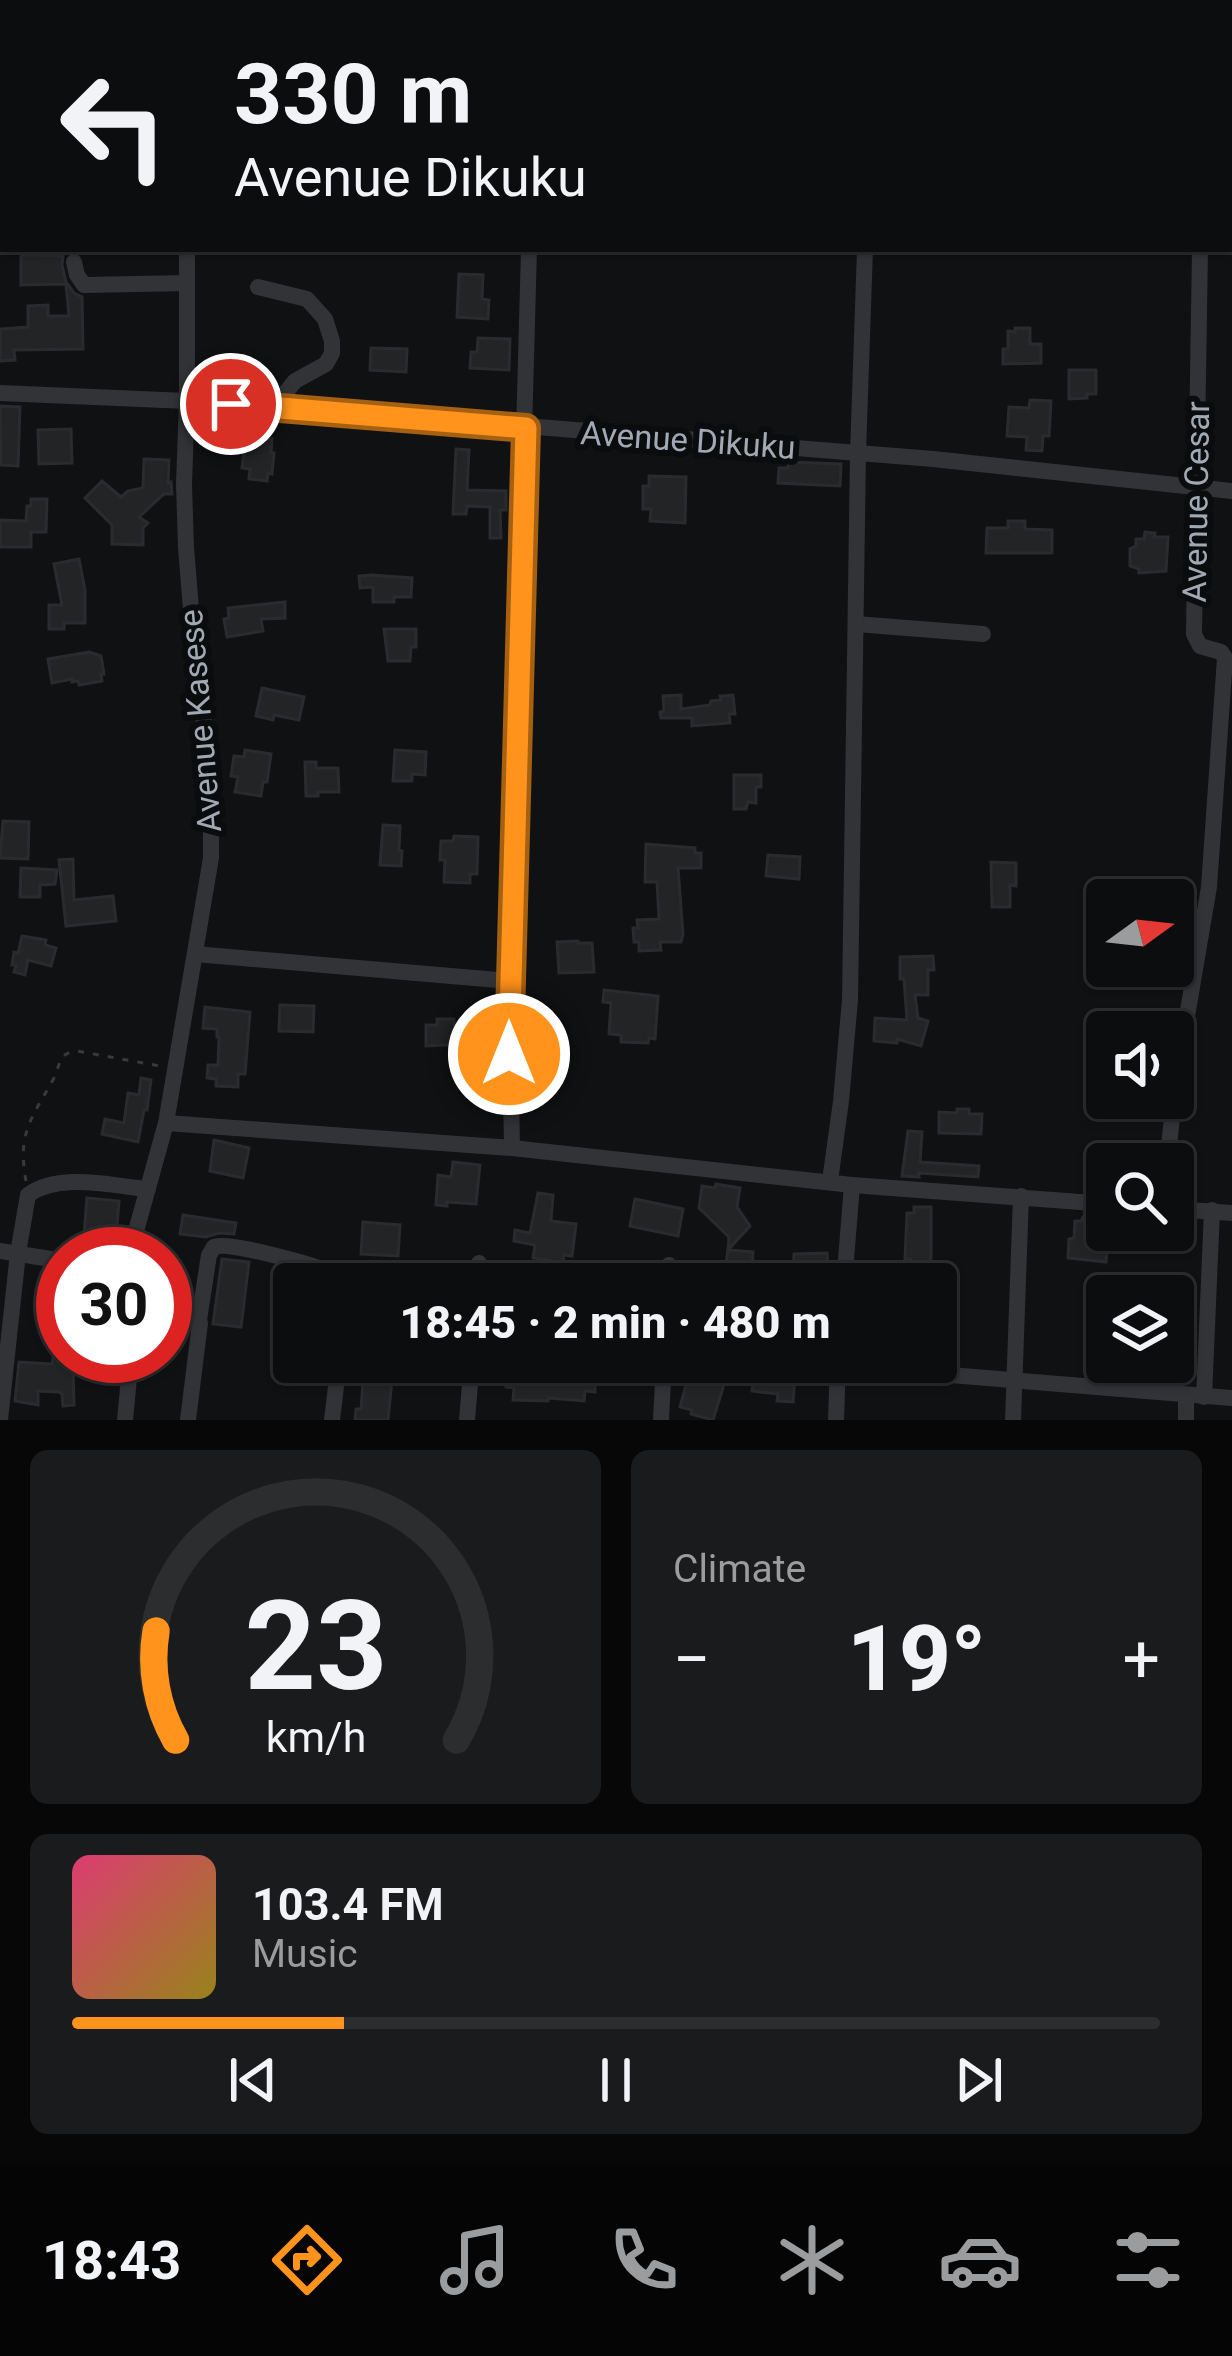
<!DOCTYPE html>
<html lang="en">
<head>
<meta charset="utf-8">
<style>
  body { margin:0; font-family:Roboto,sans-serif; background:#1a1b1c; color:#f1f3f6; height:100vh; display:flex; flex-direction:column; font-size:45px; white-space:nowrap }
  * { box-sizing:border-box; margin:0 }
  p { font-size:39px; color:#9a9c9e }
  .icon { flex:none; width:66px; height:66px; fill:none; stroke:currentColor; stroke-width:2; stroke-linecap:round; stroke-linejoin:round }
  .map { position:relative; height:1420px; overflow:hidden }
  .sheet { display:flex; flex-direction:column; gap:30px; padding:30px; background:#070708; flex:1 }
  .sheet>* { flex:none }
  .top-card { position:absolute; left:0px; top:0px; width:1233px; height:252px; box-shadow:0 3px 9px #0004,0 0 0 3px #2c2d2e; background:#0c0d0e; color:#f1f3f6; overflow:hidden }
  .needle { width:78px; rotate:75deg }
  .fabs { position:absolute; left:1086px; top:879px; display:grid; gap:24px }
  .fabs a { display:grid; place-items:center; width:108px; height:108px; border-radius:12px; background:#0c0d0e; box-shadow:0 3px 9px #0004,0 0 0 3px #2c2d2e; font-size:60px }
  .speed { position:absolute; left:36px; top:1227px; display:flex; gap:24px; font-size:60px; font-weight:700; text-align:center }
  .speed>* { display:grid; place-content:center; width:156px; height:156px; border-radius:50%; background:#0c0d0e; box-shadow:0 3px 9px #0004,0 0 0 3px #2c2d2e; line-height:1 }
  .speed .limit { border:18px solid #d22; background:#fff; color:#111 }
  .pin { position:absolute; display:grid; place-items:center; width:102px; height:102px; color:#fff; margin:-51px; border:6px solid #fff; border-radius:50%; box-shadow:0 3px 12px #0007 }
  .me { position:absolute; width:132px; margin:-66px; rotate:0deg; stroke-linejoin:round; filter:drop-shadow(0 0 9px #0008) }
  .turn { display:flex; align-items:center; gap:42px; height:252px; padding:0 36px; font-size:54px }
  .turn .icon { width:156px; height:156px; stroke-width:2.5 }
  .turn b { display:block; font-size:84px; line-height:102px }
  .big { font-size:90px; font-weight:800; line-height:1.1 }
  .sheet .card { flex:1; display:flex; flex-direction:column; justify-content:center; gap:18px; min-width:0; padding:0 42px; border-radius:18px; background:#1a1b1c }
  .sheet .dial { align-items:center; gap:0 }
  .dial svg { height:312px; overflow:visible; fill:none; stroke:#2c2d2e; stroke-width:7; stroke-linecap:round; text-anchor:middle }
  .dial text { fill:#f1f3f6; stroke:none }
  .song { display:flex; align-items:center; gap:36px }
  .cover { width:144px; height:144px; border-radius:18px; background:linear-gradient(135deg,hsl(340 70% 55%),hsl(50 70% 35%)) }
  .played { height:12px; border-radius:6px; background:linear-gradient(90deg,#ff931b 25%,#2c2d2e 25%) }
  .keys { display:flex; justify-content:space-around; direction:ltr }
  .heat { display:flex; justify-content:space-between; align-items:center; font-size:66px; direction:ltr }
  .sheet .tiles { flex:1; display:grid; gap:30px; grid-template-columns:1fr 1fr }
  .card:last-child { grid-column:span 2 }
  .trip { position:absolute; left:273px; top:1263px; width:684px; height:120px; border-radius:12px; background:#0c0d0e; box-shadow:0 3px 9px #0004,0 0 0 3px #2c2d2e; font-weight:800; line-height:120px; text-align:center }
  .tabs { display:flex; height:192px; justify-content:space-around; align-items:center; background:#050506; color:#9a9c9e }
  .tabs .icon { width:84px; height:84px }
  .tabs .current { color:#ff931b }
  .tabs b { font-size:54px; color:#f1f3f6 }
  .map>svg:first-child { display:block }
  .building { fill:#232426; stroke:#2a2b2e; stroke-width:3 }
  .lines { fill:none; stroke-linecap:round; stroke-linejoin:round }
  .path { stroke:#373a3f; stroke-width:3; stroke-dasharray:6 9; stroke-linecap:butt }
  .minor { stroke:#313337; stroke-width:16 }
  .route-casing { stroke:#a66012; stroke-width:30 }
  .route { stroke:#ff931b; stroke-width:21 }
  .labels { text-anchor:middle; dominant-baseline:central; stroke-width:12; stroke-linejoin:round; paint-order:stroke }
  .street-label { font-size:33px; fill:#a0a9b4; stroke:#0b0c0d }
</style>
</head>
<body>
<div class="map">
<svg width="1232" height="1420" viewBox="0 0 1232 1420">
  <rect width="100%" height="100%" fill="#101112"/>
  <!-- building -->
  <g class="building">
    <path d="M21,255l42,1 -1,9 4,17 8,11 8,4 1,52 -69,1 1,10 -15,1v-32l28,-2v-21l20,-1v11h21l-3,-32 -45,1z"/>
    <path d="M459,274l24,1 -1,24 7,1 -1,19 -31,-2z"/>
    <path d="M1015,328h15v16h11v19l-38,1v-15h5v-18l7,1z"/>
    <path d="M478,338l32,1 -1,31 -39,-2 1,-16h6z"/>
    <path d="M371,348l36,1 -1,23 -36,-2z"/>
    <path d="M1069,370h27v24h-9v4l-18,1z"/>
    <path d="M1030,400l21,1 -2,35h-6l-1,15 -16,-1 1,-13 -20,-1 2,-29 20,1z"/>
    <path d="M0,406l20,1 -2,59 -17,-1z"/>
    <path d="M245,420l23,3v16h4l-1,14h3l-2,21 -4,-1 -1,8 -18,-2 1,-10 -8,-1 2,-18h-6z"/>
    <path d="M71,429l1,34 -33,1 -1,-34z"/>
    <path d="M456,449l13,1 -2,40 39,1v19h-6l1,28h-11v-31l-23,-1 -1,8h-13z"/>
    <path d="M144,459l25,1 -1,23 3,-1 1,12h-8l-25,23 9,6 -5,5v17l-31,-1v-19l-27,-27 17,-17 19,16 7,-6 15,-3z"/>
    <path d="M788,462l53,2 -1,22 -62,-3 1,-15h9z"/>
    <path d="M649,476l37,1 -1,46 -35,-2 1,-12h-8v-23h6z"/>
    <path d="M31,499h16l-1,33h-15v15h-31v-27l26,1 1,-15h4z"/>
    <path d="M1008,521h17v8l27,1v23h-66l1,-25h21z"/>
    <path d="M1145,532l10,1 -1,4h14l-2,34 -27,2v-4l-9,-3v-17l6,-3v-7h8z"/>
    <path d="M79,559l6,31v33h-21v6h-15v-24h13l-8,-41z"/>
    <path d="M371,575l41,3 -1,19h-17v5h-21v-15l-13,1 -1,-12z"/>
    <path d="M285,602v16l-24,1 2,12 -36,6 -3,-18 5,-1 -1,-10z"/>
    <path d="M384,629h32v18h-5l-1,14h-22z"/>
    <path d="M89,652l12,4 3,18h-3l1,7 -23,4 -1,-4 -6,1v-3l-20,4 -4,-24z"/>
    <path d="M262,688l42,9 -5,23 -25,-5 -1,5 -17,-4z"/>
    <path d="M681,695v14l29,-4 1,-4 10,-1 -1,-4 13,-1 2,19h-6l1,9 -38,3v-8h-31l-1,-6 4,-1 -1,-15z"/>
    <path d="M245,750l26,4 -4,28h-4l-2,14 -26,-4 3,-15 -7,-1 3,-20 10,1z"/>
    <path d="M395,750l31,2 -1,23 -13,-1v7h-19z"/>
    <path d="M305,762h11v6h22l1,24h-21v4h-12z"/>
    <path d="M734,775h27v12h-5v16l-8,-1 -2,7h-12z"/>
    <path d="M3,821l26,1 -1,37 -28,-1z"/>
    <path d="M383,825l17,1 -1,24 3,1 -1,15 -21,-1z"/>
    <path d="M454,836l24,1 -1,37h-7v9l-26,-1 1,-22h-5l1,-19h12z"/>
    <path d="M646,844l49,4v5h6v15h-23l5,66 -2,8h-21l1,8 -22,1v-9h-5l-1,-14h5l-1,-8 22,-1 -2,-37h-12z"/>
    <path d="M768,855l32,2 -1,22 -33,-3z"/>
    <path d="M73,859l1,41 39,-4 3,25 -50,5 -7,-66z"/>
    <path d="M991,862l25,1v23l-6,-1v22h-18z"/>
    <path d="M21,868l36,2 -2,14 -15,1v12h-20z"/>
    <path d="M22,936l24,4 -1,5 11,3 -5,18 -23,-6 -3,15 -11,-3 2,-7h-4l2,-13 4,1z"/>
    <path d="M578,941v2h14l2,29 -35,1 -2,-31z"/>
    <path d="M933,956l1,14h-6v25h-13l3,23 10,3 -7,25 -24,-7v4l-23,-2 1,-23 32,2 -3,-41h-4v-22z"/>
    <path d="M604,990l54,6 -3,43 -6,-1 -1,5 -27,-1v-7l-12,-1 2,-31 -8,-1z"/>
    <path d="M280,1005l34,1 -1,26 -34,-1z"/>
    <path d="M205,1007l45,5 -5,62h-7v13l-22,-1v-7l-9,-1 1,-13h10l1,-28h-2v-8l-14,-1z"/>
    <path d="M437,1019h17v5h13l1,20 -42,2v-21h11z"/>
    <path d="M141,1078l10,2 -4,30h-3l-6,32 -36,-8 3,-15 19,4 4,-30 11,2z"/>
    <path d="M957,1109h12v5h13l-1,20 -42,-1v-21l18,1z"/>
    <path d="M908,1131l14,1 -2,30 59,4 -1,11 -59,-4v4l-17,-1z"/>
    <path d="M214,1140l35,8 -6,30 -33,-7z"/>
    <path d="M453,1162l27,3 -4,39 -29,-2v4l-11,-1 2,-30 13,2z"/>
    <path d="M716,1184l24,4 -3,19 13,19 -22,24 1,-13 -30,-29 3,-22 13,2z"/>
    <path d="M538,1193l15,2 -2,26 25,3 -4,32 -8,-1 -2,13 -13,-1 1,-7 -17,-2 2,-13 -21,-4 1,-11 15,3z"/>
    <path d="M87,1198l32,3 -3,37 -32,-3z"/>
    <path d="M635,1199l48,10 -5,27 -48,-10z"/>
    <path d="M914,1207h17v59l-21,-1 1,-6h-6l2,-46h7z"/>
    <path d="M183,1215l53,8 -2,11 -15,-1 -13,4 -26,-3z"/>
    <path d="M1083,1217l24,3 2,10 -3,32 -38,-4 1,-19 5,-1 1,-17h6z"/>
    <path d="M363,1222l37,3 -2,31 -37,-2z"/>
    <path d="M728,1250l25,2 -1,19 41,1 1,-18 33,-1 1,13h-8l-1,18h-96z"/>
    <path d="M222,1259l27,3 -8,65 -28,-3z"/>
    <path d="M53,1358l17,2 -1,8h4l1,37 -11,1 -1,-12 -3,-2 -21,-1v14l-23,-4 4,-39 33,2z"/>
    <path d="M527,1362h64v13h4v17l-10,-1 -1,10 -35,-3 -1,3 -35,-1 1,-12 -8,-1 1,-15 21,-1z"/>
    <path d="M357,1364l26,2 -1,14h10l-4,40h-33l1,-11h5l2,-28h-8z"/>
    <path d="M682,1367l44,11 -13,42 -22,-6 1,-4 -12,-3 6,-22 -8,-3z"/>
    <path d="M738,1367l57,8 -2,27 -16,-1 1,-7 -26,-3 2,-13 -16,-1z"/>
  </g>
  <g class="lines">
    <!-- path -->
    <path class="path" d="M26,1181c-9,-49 6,-63 28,-103 7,-15 4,-25 23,-27l83,15"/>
    <!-- minor -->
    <g class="minor">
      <path d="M181,0v3"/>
      <path d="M1208,0l3,3"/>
      <path d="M532,3l1,-3"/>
      <path d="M872,3v-3"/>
      <path d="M1230,7h2"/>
      <path d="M74,262l3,13 7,10 103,-2"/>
      <path d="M258,287l49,12 18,20 7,22v12l-6,11 -31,17 -21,26"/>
      <path d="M0,393l187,8 177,12 569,46 299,32"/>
      <path d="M856,624l127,10"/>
      <path d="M195,954l314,27"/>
      <path d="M166,1123l346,25 340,37 255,19"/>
      <path d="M512,1148l-3,-167 20,-732"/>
      <path d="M1167,1164l9,-83 33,-194 16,-229 -4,-6 -21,-6 -6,-12 6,-385"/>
      <path d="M830,1181l11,-80 9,-101 8,-547 7,-204"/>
      <path d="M1173,1209l59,4"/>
      <path d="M0,1251l63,10"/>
      <path d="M125,1254l11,-23 30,-108 45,-265v-79l-18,-144 -7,-88 -2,-63 3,-83v-152"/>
      <path d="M477,1284l2,-21"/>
      <path d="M668,1284l1,-19"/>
      <path d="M844,1284l8,-99"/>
      <path d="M165,1291l30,22 5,10 -12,97"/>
      <path d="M199,1320l10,-65c2,-2 3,-6 5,-8 11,-7 100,18 115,25 10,4 9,4 15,12"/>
      <path d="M790,1362l442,36"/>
      <path d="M1186,1396v24"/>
      <path d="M1204,1397l8,-187"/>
      <path d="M0,1420l18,-167 10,-58c32,-23 83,-9 120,-6"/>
      <path d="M125,1420l6,-64"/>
      <path d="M332,1420l7,-58"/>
      <path d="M467,1420l5,-58"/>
      <path d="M661,1420l3,-58"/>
      <path d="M836,1420l2,-58"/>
      <path d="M1013,1420l8,-224"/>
    </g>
  </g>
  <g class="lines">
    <!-- route casing -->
    <g class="route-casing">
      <path id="route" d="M231,404l295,24 -17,626"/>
    </g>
    <!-- route -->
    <use href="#route" class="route"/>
  </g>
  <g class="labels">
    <!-- street labels -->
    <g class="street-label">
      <text transform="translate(688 440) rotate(4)">Avenue Dikuku</text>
      <text transform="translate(1196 502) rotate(-89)">Avenue Cesar</text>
      <text transform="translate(200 721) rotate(-95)">Avenue Kasese</text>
    </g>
  </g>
</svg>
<div class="fabs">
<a><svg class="needle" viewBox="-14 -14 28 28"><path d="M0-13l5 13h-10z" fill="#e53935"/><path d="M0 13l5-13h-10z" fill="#9a9c9e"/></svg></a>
<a><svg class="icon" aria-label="sound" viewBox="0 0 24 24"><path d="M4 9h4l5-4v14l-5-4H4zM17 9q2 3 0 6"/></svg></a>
<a><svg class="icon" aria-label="search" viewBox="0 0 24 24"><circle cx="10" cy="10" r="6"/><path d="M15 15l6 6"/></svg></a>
<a><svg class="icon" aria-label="layers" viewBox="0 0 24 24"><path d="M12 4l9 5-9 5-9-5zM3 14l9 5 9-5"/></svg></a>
</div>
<div class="speed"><div class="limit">30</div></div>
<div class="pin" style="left:231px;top:404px;background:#d93025"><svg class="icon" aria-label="arrive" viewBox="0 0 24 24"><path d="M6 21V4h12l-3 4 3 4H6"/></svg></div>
<svg class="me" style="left:509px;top:1054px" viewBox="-20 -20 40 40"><circle r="17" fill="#ff931b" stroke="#fff" stroke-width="3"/><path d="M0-11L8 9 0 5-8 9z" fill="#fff"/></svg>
<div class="trip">18:45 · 2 min · 480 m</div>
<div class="top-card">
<div class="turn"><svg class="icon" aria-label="left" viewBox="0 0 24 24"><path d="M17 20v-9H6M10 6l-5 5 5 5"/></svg><div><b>330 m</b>Avenue Dikuku</div></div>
</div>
</div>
<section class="sheet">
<div class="tiles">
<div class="card dial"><svg viewBox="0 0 100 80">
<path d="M14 69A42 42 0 1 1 86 69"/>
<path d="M14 69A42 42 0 0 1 9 41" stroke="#ff931b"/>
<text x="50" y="56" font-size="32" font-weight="700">23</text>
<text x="50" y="72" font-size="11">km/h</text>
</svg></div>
<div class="card"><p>Climate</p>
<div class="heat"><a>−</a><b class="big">19°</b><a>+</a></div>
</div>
<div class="card">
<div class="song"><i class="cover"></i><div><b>103.4 FM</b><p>Music</p></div></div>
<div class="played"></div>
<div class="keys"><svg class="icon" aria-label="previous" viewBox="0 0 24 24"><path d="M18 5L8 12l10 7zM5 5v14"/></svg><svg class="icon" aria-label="pause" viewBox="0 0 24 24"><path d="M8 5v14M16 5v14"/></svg><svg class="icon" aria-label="next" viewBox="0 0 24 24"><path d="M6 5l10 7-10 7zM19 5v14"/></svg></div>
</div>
</div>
</section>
<nav class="tabs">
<b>18:43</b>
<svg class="icon current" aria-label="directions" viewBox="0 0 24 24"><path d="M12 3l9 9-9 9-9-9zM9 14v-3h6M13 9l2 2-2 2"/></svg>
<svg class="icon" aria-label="music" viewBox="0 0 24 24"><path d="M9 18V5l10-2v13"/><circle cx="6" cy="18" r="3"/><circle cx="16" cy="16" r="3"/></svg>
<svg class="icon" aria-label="phone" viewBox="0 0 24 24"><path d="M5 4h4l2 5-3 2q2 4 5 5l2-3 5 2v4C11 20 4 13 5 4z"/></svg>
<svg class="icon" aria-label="climate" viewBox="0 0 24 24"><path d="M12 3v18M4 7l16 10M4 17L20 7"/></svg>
<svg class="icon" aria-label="car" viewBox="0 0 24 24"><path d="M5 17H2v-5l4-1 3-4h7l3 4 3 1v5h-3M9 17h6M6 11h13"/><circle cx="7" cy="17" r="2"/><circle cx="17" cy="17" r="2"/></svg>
<svg class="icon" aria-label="filters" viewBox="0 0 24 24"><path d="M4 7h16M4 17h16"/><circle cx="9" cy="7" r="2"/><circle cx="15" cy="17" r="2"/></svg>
</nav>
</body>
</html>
